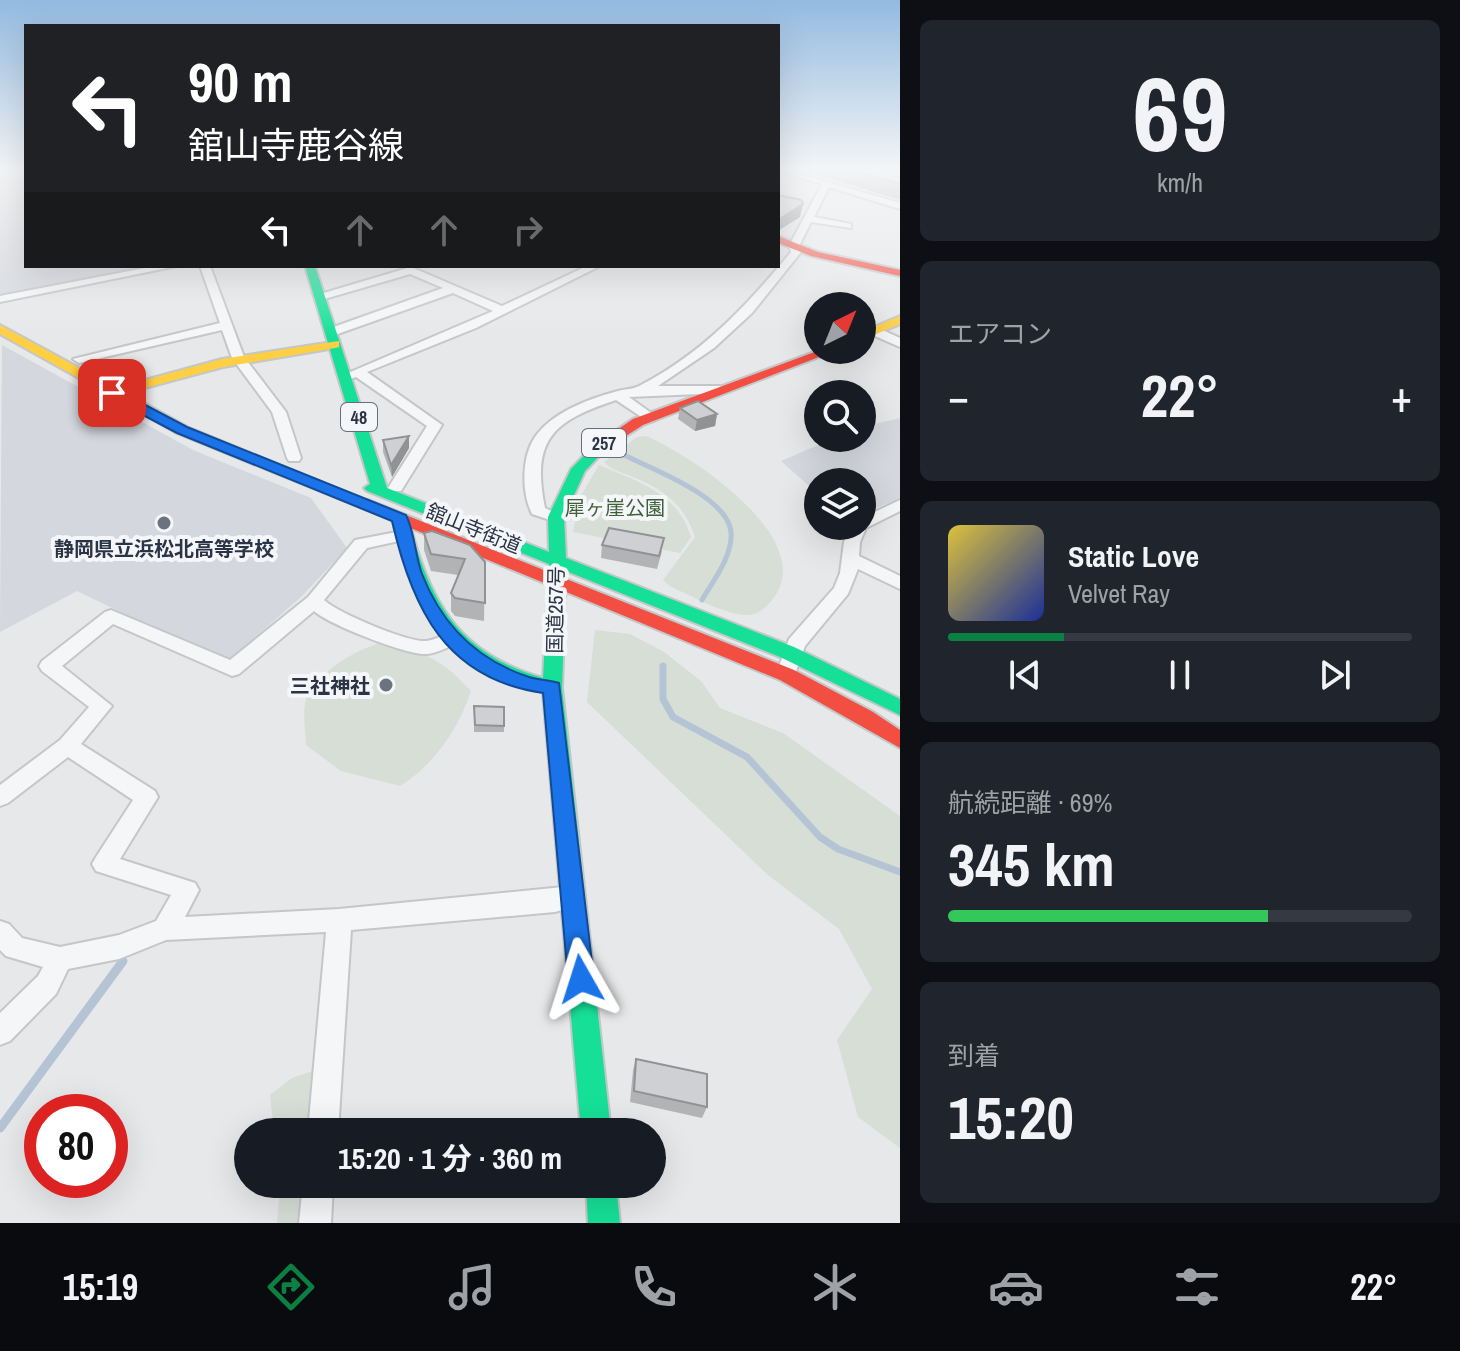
<!DOCTYPE html>
<html lang="ja">
<head>
<meta charset="utf-8">
<style>
  body { margin:0; font-family:"Archivo Narrow","Noto Sans JP",sans-serif; background:#20242c; color:#f1f3f6; height:100vh; display:flex; flex-direction:column; font-size:30px; white-space:nowrap }
  * { box-sizing:border-box; margin:0 }
  p { font-size:26px; color:#9ea1a6 }
  .icon { flex:none; width:44px; height:44px; fill:none; stroke:currentColor; stroke-width:2; stroke-linecap:round; stroke-linejoin:round }
  .map { position:relative; flex:1; overflow:hidden }
  .details { display:flex; flex-direction:column; gap:20px; padding:20px; background:#0d0f14; width:560px }
  .details>* { flex:none }
  .banner { position:absolute; left:24px; top:24px; width:756px; height:244px; border-radius:0px; box-shadow:0 8px 32px #0002; background:#202124; color:#fff; overflow:hidden }
  .needle { width:52px; rotate:43deg }
  .buttons { position:absolute; left:804px; top:292px; display:grid; gap:16px }
  .buttons a { display:grid; place-items:center; width:72px; height:72px; border-radius:50%; background:#171b24; box-shadow:0 8px 32px #0002; font-size:40px }
  .speed { position:absolute; left:24px; top:1094px; display:flex; gap:16px; font-size:40px; font-weight:700; text-align:center }
  .speed>* { display:grid; place-content:center; width:104px; height:104px; border-radius:50%; background:#171b24; box-shadow:0 8px 32px #0002; line-height:1 }
  .speed .limit { border:12px solid #d22; background:#fff; color:#111 }
  .pin { position:absolute; display:grid; place-items:center; width:68px; height:68px; color:#fff; margin:-34px; border-radius:16px; box-shadow:0 4px 12px #0006 }
  .me { position:absolute; width:88px; margin:-44px; rotate:354deg; stroke-linejoin:round; filter:drop-shadow(0 0 6px #0008) }
  .turn { display:flex; align-items:center; gap:28px; height:168px; padding:0 32px; font-size:36px }
  .turn .icon { width:104px; height:104px; stroke-width:2.5 }
  .turn b { display:block; font-size:56px; line-height:68px }
  .lanes { display:flex; align-items:center; height:76px; padding:0 32px; background:#0003; justify-content:center; gap:40px; direction:ltr }
  .lanes .off { opacity:.35 }
  .big { font-size:60px; font-weight:700; line-height:1.1 }
  .details .card { flex:1; display:flex; flex-direction:column; justify-content:center; gap:12px; min-width:0; padding:0 28px; border-radius:12px; background:#20242c }
  .details .dial { align-items:center; gap:0 }
  .dial b { font-size:104px; line-height:1 }
  .song { display:flex; align-items:center; gap:24px }
  .cover { width:96px; height:96px; border-radius:12px; background:linear-gradient(135deg,hsl(50 70% 55%),hsl(230 70% 35%)) }
  .played { height:8px; border-radius:4px; background:linear-gradient(90deg,#0b8043 25%,#363941 25%) }
  .keys { display:flex; justify-content:space-around; direction:ltr }
  .heat { display:flex; justify-content:space-between; align-items:center; font-size:44px; direction:ltr }
  .charge { height:12px; border-radius:6px; background:linear-gradient(90deg,#34c759 69%,#363941 0) }
  .trip { position:absolute; left:234px; top:1118px; width:432px; height:80px; border-radius:40px; background:#171b24; box-shadow:0 8px 32px #0002; font-weight:700; line-height:80px; text-align:center }
  .menu { display:flex; height:128px; justify-content:space-around; align-items:center; background:#090b0e; color:#9ea1a6 }
  .menu .icon { width:56px; height:56px }
  .menu .selected { color:#0b8043 }
  .menu b { font-size:36px; color:#f1f3f6 }
  main { display:flex; flex:1; min-height:0 }
  .map>svg:first-child { display:block }
  .built { fill:#d4d7dd }
  .green { fill:#d6ded6 }
  .lines { fill:none; stroke-linecap:round; stroke-linejoin:round }
  .stream-far2 { stroke:#b4c4d5; stroke-width:5 }
  .stream-far1 { stroke:#b4c4d5; stroke-width:7 }
  .stream { stroke:#b4c4d5; stroke-width:9 }
  .street-casing { stroke:#c4c6c8; stroke-width:4 }
  .fast-casing { stroke:#c4c6c8; stroke-width:4 }
  .slow-casing { stroke:#c4c6c8; stroke-width:4 }
  .jam-casing { stroke:#c4c6c8; stroke-width:4 }
  .street { fill:#f5f6f7; fill-rule:evenodd }
  .fast { fill:#16e098; fill-rule:evenodd }
  .slow { fill:#ffcf43; fill-rule:evenodd }
  .jam { fill:#f24e42; fill-rule:evenodd }
  .wall { fill:#b1b3b5 }
  .shaded-wall { fill:#909294 }
  .building { fill:#ced0d3; stroke:#909294; stroke-width:2 }
  .route { fill:#1a73e8; stroke:#114b97; stroke-width:2 }
  .poi-dot { fill:#6c737f; stroke:#f4f6f9; stroke-width:3 }
  .labels { text-anchor:middle; dominant-baseline:central; stroke-width:8; stroke-linejoin:round; paint-order:stroke }
  .shield { fill:#f4f6f9; stroke:#676e7b; stroke-width:2 }
  .shield-label { font-size:18px; font-weight:bold; fill:#2b3445 }
  .park-label { font-size:20px; fill:#3f6138; stroke:#f4f6f9 }
  .street-label { font-size:20px; fill:#2b3445; stroke:#f4f6f9 }
  .poi-label { font-size:20px; font-weight:bold; fill:#2b3445; stroke:#f4f6f9 }
</style>
</head>
<body>
<main>
<div class="map">
<svg width="900" height="1223" viewBox="0 0 900 1223">
  <rect width="100%" height="100%" fill="#e6e8ea"/>
  <!-- built -->
  <g class="built">
    <path d="M0,168h26v98h133l-159,30z"/>
    <path d="M2,345l191,105 118,48 36,50 -45,48 -76,67 -149,-72 -77,41z"/>
    <path d="M900,418v80l-38,16v-32h-44v12l-37,-33 54,-23h27v-11z"/>
  </g>
  <!-- green -->
  <g class="green">
    <path d="M646,436c45,19 169,101 129,160 -7,10 -17,20 -30,19 -24,-2 -52,-19 -74,-28l-8,-7 32,-43c-10,-32 -32,-48 -62,-60 -10,-4 -22,-7 -29,-15l33,-25z"/>
    <path d="M599,465c38,16 79,28 92,72l-11,16 -107,-21 7,-35z"/>
    <path d="M595,630l35,4 34,18 37,29 19,27 63,25 117,83v332l-42,-31 -21,-77 35,-51 -33,-60 -71,-54 -181,-173z"/>
    <path d="M382,642c43,11 59,16 89,49 -12,37 -37,74 -71,95l-59,-15 -35,-26c0,-12 -4,-34 0,-45 10,-28 50,-50 76,-58z"/>
    <path d="M313,1071l3,29 -3,32h-39l-4,-37 22,-17z"/>
    <path d="M280,1184h28l-4,39h-27z"/>
  </g>
  <g class="lines">
    <!-- stream-far2 -->
    <path class="stream-far2" d="M624,455c28,14 104,42 107,77 2,24 -18,49 -29,68"/>
    <!-- stream-far1 -->
    <path class="stream-far1" d="M663,666v33l10,18 74,40 73,80 18,12 62,23"/>
    <!-- stream -->
    <path class="stream" d="M0,1128l123,-167"/>
    <!-- street casing -->
    <g class="street-casing">
      <g id="street">
        <path d="M778,168l122,35v6l-71,-22 -15,30 37,7v4l-40,-6 -12,24 2,6 -49,61 -38,35 -56,38h61l5,1v6l-95,4 25,18v6l-5,1 -33,-22c-63,21 -85,39 -71,108l19,9 -8,5 -24,-8c-11,-22 -11,-61 6,-81 18,-22 53,-35 80,-42 8,-2 17,-2 23,-6 63,-33 106,-80 150,-133l-2,-6 33,-62 -44,-13z"/>
        <path d="M155,266h22l-177,36v-6z"/>
        <path d="M200,266h10l34,91 42,55 15,46 -2,3h-10l-2,-3 -15,-46 -40,-54 -10,-28 -143,33 -6,-4 147,-36z"/>
        <path d="M587,266h13l-124,62 -109,44 75,53 -41,66h-10l-3,-3 39,-62 -71,-49 -9,3 -6,-4 152,-65 -40,-18 -121,43 -6,-4 2,-3 115,-41 -33,-14 -89,26 -4,-1v-4l94,-28 91,39z"/>
        <path d="M870,328h8l22,10v9l-30,-13z"/>
        <path d="M900,500v11l-34,17 -6,14 -1,14 41,20v13l-42,-20 -10,25 -43,52 -10,28h-14l-3,-5 11,-30 45,-51 6,-15 4,-31 7,-16h11v-8z"/>
        <path d="M402,531l8,5 -2,3 -41,9 -43,52c14,13 83,42 101,41 8,0 18,-6 25,-8l9,6 -2,4c-9,4 -21,11 -31,11 -20,1 -98,-30 -112,-43l-75,63 -7,2 -119,-52 -51,42 50,40 -31,38 74,47 3,6 -38,62 75,24 4,7 -14,27 154,-8 234,-23 9,4 3,7 -3,7 -27,8 -204,18 -13,202h-30l18,-200 -160,8 -47,19 -51,10 -12,25 -46,47 -10,4v-32l38,-37 5,-9 -37,-11 -6,-6v-29l9,3 13,14 38,9 59,-12 37,-14 15,-26 -75,-24 -4,-7 4,-7 37,-57 -65,-43 -60,46 -8,3v-21l60,-45 29,-33 -47,-36 -3,-5 3,-5 63,-49 6,-2 119,50 78,-63 47,-57z"/>
        <path d="M303,1184h30l-2,39h-32z"/>
      </g>
    </g>
    <!-- fast casing -->
    <g class="fast-casing">
      <g id="fast">
        <path d="M305,266h10l72,222 162,64 -1,-35 23,-48 26,-27h10v6l-22,23 -21,46 2,41 228,89 106,52v16l-120,-58 -214,-86 -4,117 49,444h-30l-38,-440c-100,-30 -128,-76 -151,-174l8,-5 8,5c21,82 48,135 135,160l6,-114 -182,-73 -3,-3 6,-4z"/>
        <path d="M586,1184h30l4,39h-32z"/>
      </g>
    </g>
    <!-- slow casing -->
    <g class="slow-casing">
      <g id="slow">
        <path d="M900,316v8l-38,16v-8z"/>
        <path d="M0,325l116,63 106,-29 117,-18v6l-4,1 -112,19 -97,26 61,34 189,78 -8,5 -6,-2 -185,-75 -177,-99z"/>
      </g>
    </g>
    <!-- jam casing -->
    <g class="jam-casing">
      <g id="jam">
        <path d="M778,236l40,16 82,18v6l-89,-20 -33,-13z"/>
        <path d="M820,350h17l-194,75 -36,23 -5,1 -7,-4 38,-26z"/>
        <path d="M368,500l426,170 79,42 27,18v18l-120,-68 -418,-172 -2,-3z"/>
      </g>
    </g>
    <!-- street -->
    <use href="#street" class="street"/>
    <!-- fast -->
    <use href="#fast" class="fast"/>
    <!-- slow -->
    <use href="#slow" class="slow"/>
    <!-- jam -->
    <use href="#jam" class="jam"/>
  </g>
  <!-- wall -->
  <g class="wall">
    <path d="M794,168h106v32z"/>
    <path d="M680,408l37,6 -2,12 -20,5 -17,-12z"/>
    <path d="M383,440l26,8 -17,29 -9,-25z"/>
    <path d="M424,533l61,29 -1,59 -29,-5 -4,-5v-18l7,-18 -27,-4 -7,-21z"/>
    <path d="M602,545l60,6 -5,18 -56,-11z"/>
    <path d="M474,706l30,20v6h-30z"/>
    <path d="M636,1059l71,48 -5,11 -72,-16 3,-32z"/>
  </g>
  <!-- shaded-wall -->
  <g class="shaded-wall">
    <path d="M803,204l-3,13 -22,14v-11z"/>
    <path d="M717,414l-2,12 -20,5 2,-11z"/>
    <path d="M409,436v12l-17,29 -1,-12z"/>
  </g>
  <!-- building -->
  <g class="building">
    <path d="M843,168h57v16z"/>
    <path d="M778,195l23,5 2,4 -25,16z"/>
    <path d="M698,401l19,13 -20,6 -17,-12z"/>
    <path d="M409,436l-18,29 -8,-25z"/>
    <path d="M609,528l55,10 -5,18 -57,-11z"/>
    <path d="M432,531l38,14 15,17v41l-30,-5 -4,-5 14,-34 -34,-5 -7,-21z"/>
    <path d="M474,706l30,1v19l-29,-1z"/>
    <path d="M636,1059l71,15v33l-73,-16z"/>
  </g>
  <!-- sky -->
  <linearGradient id="sky" x2="0" y2="1"><stop stop-color="#93bae0"/><stop offset="0.5" stop-color="#f4f5f6"/><stop offset="1" stop-color="#f4f5f6" stop-opacity="0"/></linearGradient>
  <rect width="900" height="339" fill="url(#sky)"/>
  <!-- route -->
  <path class="route" d="M107,390h10l70,37 219,88c9,18 9,40 16,59 20,51 55,86 107,103 10,3 21,3 30,6l35,296 -4,9 -9,4 -9,-4 -4,-9 -25,-286c-98,-14 -131,-85 -151,-172l-215,-88 -70,-37z"/>
  <!-- markers -->
  <g class="poi-dot">
    <circle cx="164" cy="523" r="8"/>
    <circle cx="386" cy="685" r="8"/>
  </g>
  <g class="labels">
    <!-- shield labels -->
    <g class="shield">
      <rect x="341" y="403" width="36" height="28" rx="6"/>
      <rect x="582" y="429" width="44" height="28" rx="6"/>
    </g>
    <g class="shield-label">
      <text x="359" y="417">48</text>
      <text x="604" y="443">257</text>
    </g>
    <!-- park labels -->
    <g class="park-label">
      <text x="615" y="507">犀ヶ崖公園</text>
    </g>
    <!-- street labels -->
    <g class="street-label">
      <text transform="translate(474 528) rotate(22)">舘山寺街道</text>
      <text transform="translate(555 610) rotate(-89)">国道257号</text>
    </g>
    <!-- poi labels -->
    <g class="poi-label">
      <text x="164" y="548">静岡県立浜松北高等学校</text>
      <text x="370" y="685" text-anchor="end">三社神社</text>
    </g>
  </g>
</svg>
<div class="buttons">
<a><svg class="needle" viewBox="-14 -14 28 28"><path d="M0-13l5 13h-10z" fill="#e53935"/><path d="M0 13l5-13h-10z" fill="#9ea1a6"/></svg></a>
<a><svg class="icon" aria-label="search" viewBox="0 0 24 24"><circle cx="10" cy="10" r="6"/><path d="M15 15l6 6"/></svg></a>
<a><svg class="icon" aria-label="layers" viewBox="0 0 24 24"><path d="M12 4l9 5-9 5-9-5zM3 14l9 5 9-5"/></svg></a>
</div>
<div class="speed"><div class="limit">80</div></div>
<div class="pin" style="left:112px;top:393px;background:#d93025"><svg class="icon" aria-label="arrive" viewBox="0 0 24 24"><path d="M6 21V4h12l-3 4 3 4H6"/></svg></div>
<svg class="me" style="left:581px;top:979px" viewBox="-20 -20 40 40"><path d="M0-17L14 15 0 8-14 15z" fill="#1a73e8" stroke="#fff" stroke-width="4"/></svg>
<div class="trip">15:20 · 1 分 · 360 m</div>
<div class="banner">
<div class="turn"><svg class="icon" aria-label="left" viewBox="0 0 24 24"><path d="M17 20v-9H6M10 6l-5 5 5 5"/></svg><div><b>90 m</b>舘山寺鹿谷線</div></div>
<div class="lanes"><svg class="icon" aria-label="left" viewBox="0 0 24 24"><path d="M17 20v-9H6M10 6l-5 5 5 5"/></svg><svg class="icon off" aria-label="ahead" viewBox="0 0 24 24"><path d="M12 20V5M6 11l6-6 6 6"/></svg><svg class="icon off" aria-label="ahead" viewBox="0 0 24 24"><path d="M12 20V5M6 11l6-6 6 6"/></svg><svg class="icon off" aria-label="right" viewBox="0 0 24 24"><path d="M7 20v-9h11M14 6l5 5-5 5"/></svg></div>
</div>
</div>
<section class="details">
<div class="card dial"><b>69</b><p>km/h</p></div>
<div class="card"><p>エアコン</p>
<div class="heat"><a>−</a><b class="big">22°</b><a>+</a></div>
</div>
<div class="card">
<div class="song"><i class="cover"></i><div><b>Static Love</b><p>Velvet Ray</p></div></div>
<div class="played"></div>
<div class="keys"><svg class="icon" aria-label="previous" viewBox="0 0 24 24"><path d="M18 5L8 12l10 7zM5 5v14"/></svg><svg class="icon" aria-label="pause" viewBox="0 0 24 24"><path d="M8 5v14M16 5v14"/></svg><svg class="icon" aria-label="next" viewBox="0 0 24 24"><path d="M6 5l10 7-10 7zM19 5v14"/></svg></div>
</div>
<div class="card"><p>航続距離 · 69%</p><b class="big">345 km</b><div class="charge"></div></div>
<div class="card"><p>到着</p><b class="big">15:20</b></div>
</section>
</main>
<nav class="menu">
<b>15:19</b>
<svg class="icon selected" aria-label="directions" viewBox="0 0 24 24"><path d="M12 3l9 9-9 9-9-9zM9 14v-3h6M13 9l2 2-2 2"/></svg>
<svg class="icon" aria-label="music" viewBox="0 0 24 24"><path d="M9 18V5l10-2v13"/><circle cx="6" cy="18" r="3"/><circle cx="16" cy="16" r="3"/></svg>
<svg class="icon" aria-label="phone" viewBox="0 0 24 24"><path d="M5 4h4l2 5-3 2q2 4 5 5l2-3 5 2v4C11 20 4 13 5 4z"/></svg>
<svg class="icon" aria-label="climate" viewBox="0 0 24 24"><path d="M12 3v18M4 7l16 10M4 17L20 7"/></svg>
<svg class="icon" aria-label="car" viewBox="0 0 24 24"><path d="M5 17H2v-5l4-1 3-4h7l3 4 3 1v5h-3M9 17h6M6 11h13"/><circle cx="7" cy="17" r="2"/><circle cx="17" cy="17" r="2"/></svg>
<svg class="icon" aria-label="filters" viewBox="0 0 24 24"><path d="M4 7h16M4 17h16"/><circle cx="9" cy="7" r="2"/><circle cx="15" cy="17" r="2"/></svg>
<b>22°</b>
</nav>
</body>
</html>
